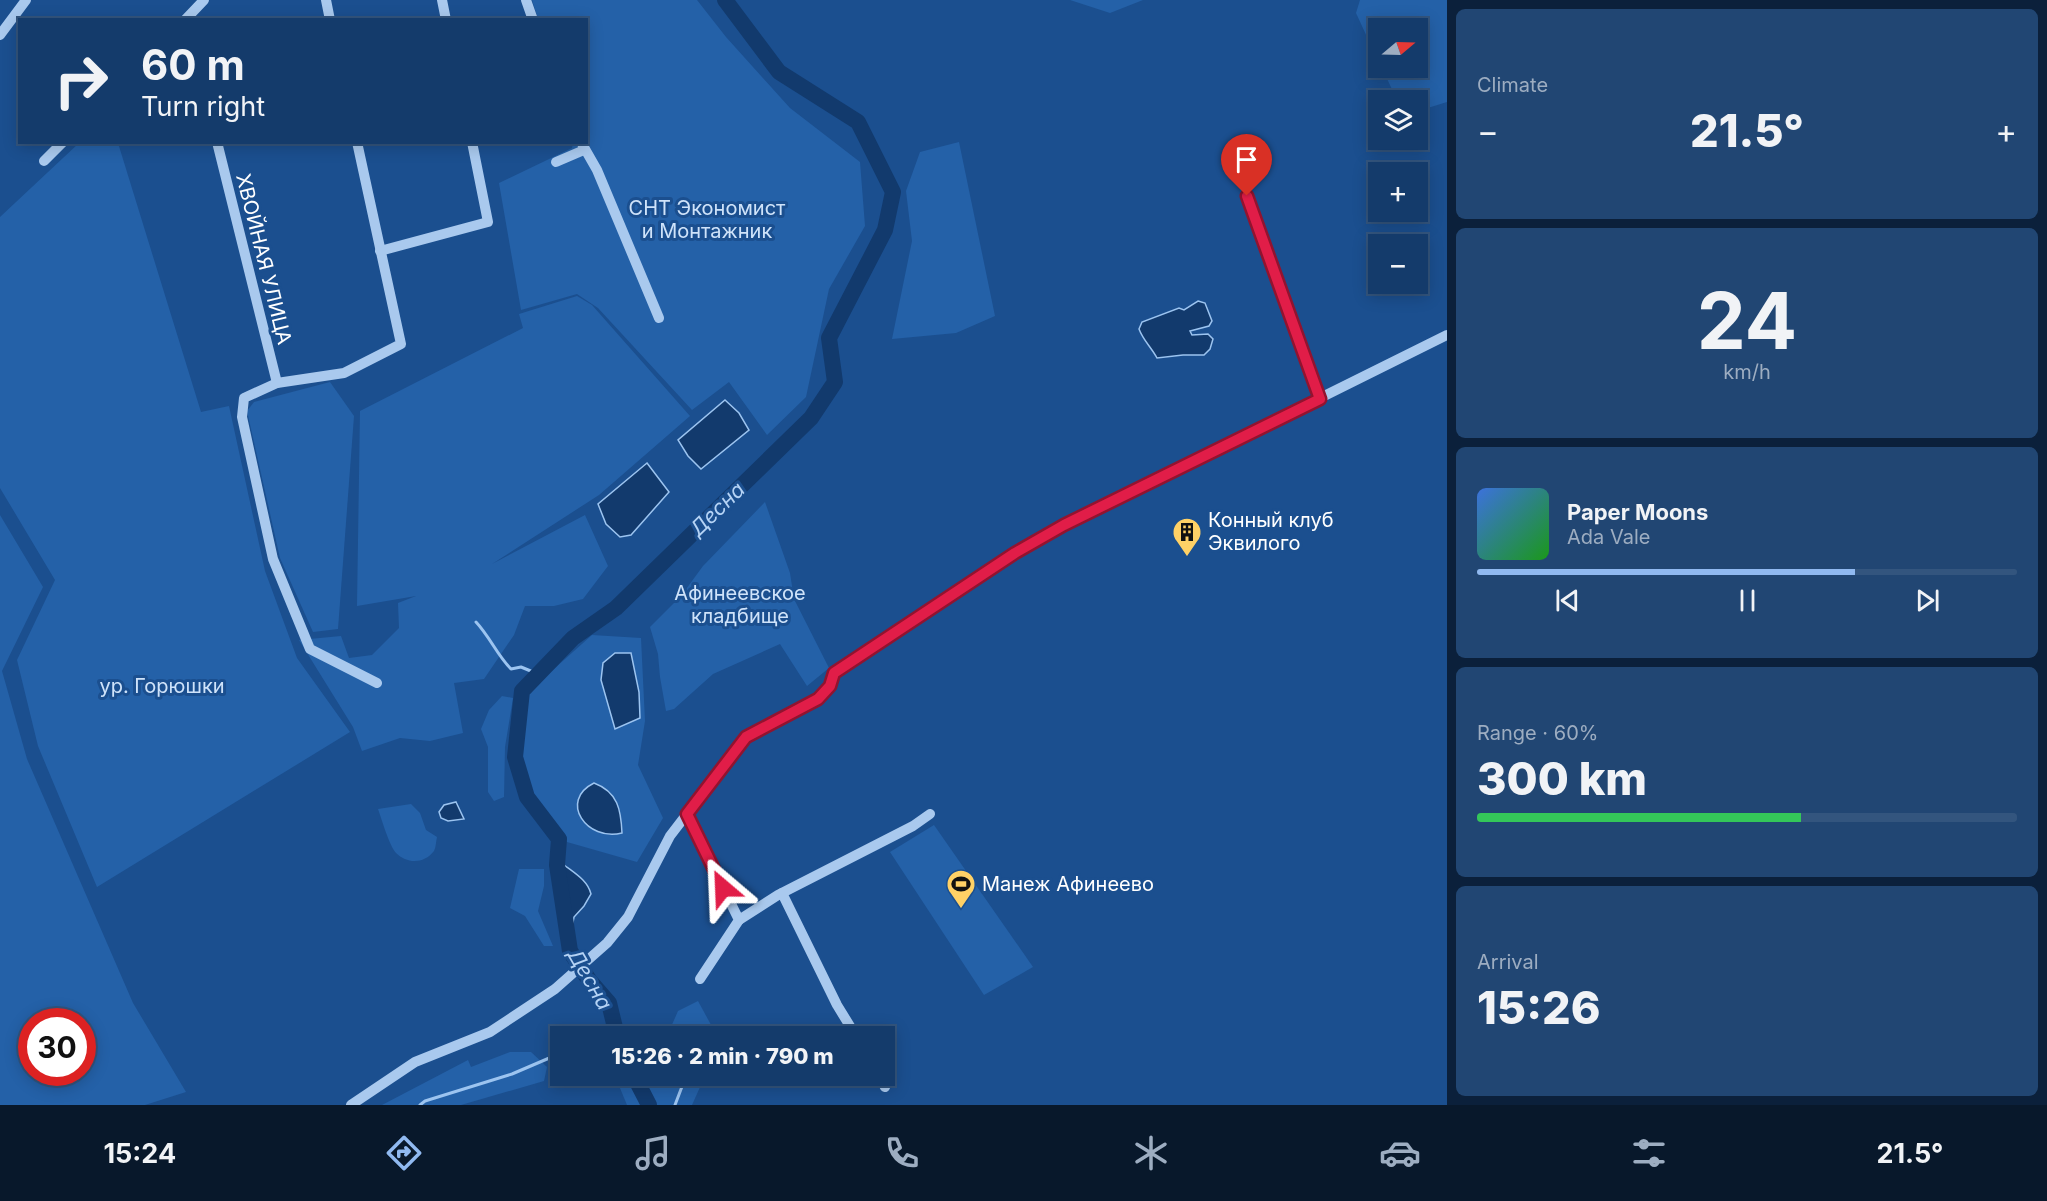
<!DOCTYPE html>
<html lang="en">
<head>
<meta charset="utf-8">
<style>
  body { margin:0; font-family:Inter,sans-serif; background:#214673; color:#f1f3f6; height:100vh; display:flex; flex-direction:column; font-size:22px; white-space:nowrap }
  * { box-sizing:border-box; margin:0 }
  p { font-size:20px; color:#9dadc1 }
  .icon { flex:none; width:33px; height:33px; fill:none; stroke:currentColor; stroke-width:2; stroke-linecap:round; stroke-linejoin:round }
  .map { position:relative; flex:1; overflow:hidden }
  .sheet { display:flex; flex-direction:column; gap:9px; padding:9px; background:#0b203b; width:600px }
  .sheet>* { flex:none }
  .hud { position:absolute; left:18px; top:18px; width:570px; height:126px; border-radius:0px; box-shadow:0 3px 15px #0003,0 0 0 2px #33557e; background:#143b6b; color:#f1f3f6; overflow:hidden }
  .needle { width:39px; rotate:71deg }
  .controls { position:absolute; left:1368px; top:18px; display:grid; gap:12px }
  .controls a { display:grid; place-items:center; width:60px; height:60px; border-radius:0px; background:#143b6b; box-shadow:0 3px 15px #0003,0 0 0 2px #33557e; font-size:30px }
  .speed { position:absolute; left:18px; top:1008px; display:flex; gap:12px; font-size:30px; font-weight:700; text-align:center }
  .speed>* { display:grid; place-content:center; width:78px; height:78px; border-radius:50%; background:#143b6b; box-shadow:0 3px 15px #0003,0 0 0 2px #33557e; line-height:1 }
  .speed .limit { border:9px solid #d22; background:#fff; color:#111 }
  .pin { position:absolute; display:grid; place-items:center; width:51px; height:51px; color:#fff; margin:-62px -26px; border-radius:50% 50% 50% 0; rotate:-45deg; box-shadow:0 0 6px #0007 }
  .pin .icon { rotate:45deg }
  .me { position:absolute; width:66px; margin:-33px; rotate:334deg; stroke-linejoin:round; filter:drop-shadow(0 0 4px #0008) }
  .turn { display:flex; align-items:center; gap:21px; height:126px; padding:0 24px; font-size:27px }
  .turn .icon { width:78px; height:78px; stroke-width:2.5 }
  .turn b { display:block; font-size:42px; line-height:51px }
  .big { font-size:45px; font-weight:800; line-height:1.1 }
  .sheet .tile { flex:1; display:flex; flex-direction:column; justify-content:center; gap:9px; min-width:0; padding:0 21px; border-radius:9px; background:#214673 }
  .sheet .dial { align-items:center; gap:0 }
  .dial b { font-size:78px; line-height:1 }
  .song { display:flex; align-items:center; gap:18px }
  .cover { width:72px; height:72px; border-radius:9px; background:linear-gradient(135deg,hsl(220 70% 55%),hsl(120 70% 35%)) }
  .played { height:6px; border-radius:3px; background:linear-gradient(90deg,#90b9f0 70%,#33557e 70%) }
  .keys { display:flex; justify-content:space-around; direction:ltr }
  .heat { display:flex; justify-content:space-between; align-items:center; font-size:33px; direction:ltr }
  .charge { height:9px; border-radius:4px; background:linear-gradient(90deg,#34c759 60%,#33557e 0) }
  .trip { position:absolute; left:550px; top:1026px; width:345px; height:60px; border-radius:0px; background:#143b6b; box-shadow:0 3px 15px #0003,0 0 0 2px #33557e; font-weight:800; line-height:60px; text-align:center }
  .tab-bar { display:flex; height:96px; justify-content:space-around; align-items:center; background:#08182b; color:#9dadc1 }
  .tab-bar .icon { width:42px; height:42px }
  .tab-bar .on { color:#90b9f0 }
  .tab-bar b { font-size:27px; color:#f1f3f6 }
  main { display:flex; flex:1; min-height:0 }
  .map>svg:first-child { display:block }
  .green { fill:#2461a8; fill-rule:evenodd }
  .water { fill:#123a6d; stroke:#9cc4f0; stroke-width:1.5 }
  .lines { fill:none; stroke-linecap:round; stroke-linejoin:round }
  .stream { stroke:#9cc4f0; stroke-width:3 }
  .river { stroke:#123a6d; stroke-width:16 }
  .minor { stroke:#a9c9ee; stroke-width:10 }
  .route-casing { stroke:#92132f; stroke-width:15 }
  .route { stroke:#e11d48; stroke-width:10 }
  .labels { text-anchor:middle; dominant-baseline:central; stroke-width:6; stroke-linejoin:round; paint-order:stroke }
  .park-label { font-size:20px; fill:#cfe3fa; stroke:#1b4f8f }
  .street-label { font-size:20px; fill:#fff; stroke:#1b4f8f }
  .poi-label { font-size:20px; fill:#fff; stroke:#1b4f8f; text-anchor:start }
  .water-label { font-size:21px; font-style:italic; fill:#b5d3f5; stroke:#1b4f8f }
</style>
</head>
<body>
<main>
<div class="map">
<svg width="1447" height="1105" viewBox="0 0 1447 1105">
  <rect width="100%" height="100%" fill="#1b4f8f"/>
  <!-- green -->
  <g class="green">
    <path d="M532,0h165l29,37 64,71 70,54 5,64 -36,63 -23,108 -39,38 -38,-53 -37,28 -94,-102 -21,-14 -56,16 -22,-127 73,-35 1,-5 13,-1v-122l-48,-1z"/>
    <path d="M1070,0h73l-33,13z"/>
    <path d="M1360,0h87v102l-29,9v-11h-21l-15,-32h36v-40h-40v33l-22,-48z"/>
    <path d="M959,142l36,174 -39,17 -64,6 20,-98 -6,-50 14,-39z"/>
    <path d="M79,143h39l83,269 28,-6 36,165 32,87 53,74 -253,155 -59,-141 -21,-86 38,-80 -55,-92v-271z"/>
    <path d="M577,296l15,9 98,111 -91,79 -107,69 93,-49 23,51 -25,33 -29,7h-29l-11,29 -30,44 -30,4 9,50 -33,8 -30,-3 -38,13 -9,-24 -54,-87 42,-4 8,22 23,-3 27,-27 -1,-25 18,-7 -59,10 3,-195 163,-83 -4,-14z"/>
    <path d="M330,382l24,34 -16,213 -25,3 -33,-74 -33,-147 7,-9z"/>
    <path d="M765,502l25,71 4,26 35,69 -22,18 -27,-42 -67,30 -39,35 -8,2 -6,-34 -2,-23 -8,-27 31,-31 22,-30z"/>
    <path d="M0,515l43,72 -41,84 25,88 106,244 53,89 -41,13h-145zM32,1022h50v50h-50z"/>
    <path d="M592,635l49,3 4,83 -7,44 25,53 -26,44 -70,-20 -37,-49 -10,-38 7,-62z"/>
    <path d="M502,696l11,2 -8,49 -1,50 -10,4 -6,-9v-45l-7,-18 8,-19z"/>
    <path d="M411,804l9,9 6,17 11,7c-1,4 -1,10 -3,14 -10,13 -27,13 -38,2 -7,-8 -14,-33 -18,-44z"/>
    <path d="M934,825l99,142 -49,28 -94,-143z"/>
    <path d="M519,869h25v17l-6,25 15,35h-9l-19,-30 -15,-8z"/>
    <path d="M698,1001l18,33 -1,2h-48l11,-25z"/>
    <path d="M510,1052h21l16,15 -3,14 -83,24h-79l86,-45 3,7z"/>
    <path d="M615,1076h90l-13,29h-65z"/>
  </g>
  <!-- water -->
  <g class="water">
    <path d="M1198,301l7,2 7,18 -3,5 -19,5 2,4 16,-1 5,5 -3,10 -6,6h-21l-26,3c-6,-11 -14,-18 -18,-29l3,-7 37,-14 5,2z"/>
    <path d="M725,400l14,13 10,17 -48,39 -13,-13 -10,-16z"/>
    <path d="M647,463l22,29 -38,43 -11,2 -14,-13 -8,-20z"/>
    <path d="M615,653h16l8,39 1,26 -25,11 -14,-49 2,-17z"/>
    <path d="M594,783c24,9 27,27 28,50 -35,9 -64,-32 -28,-50z"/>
    <path d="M456,802l8,17 -16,2 -7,-3 -2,-6 5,-7z"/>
    <path d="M558,860c12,11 29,18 33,34l-7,12 -10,11 -5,26z"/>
  </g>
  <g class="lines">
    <!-- stream -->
    <g class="stream">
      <path d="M476,622c14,15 21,33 35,47l10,-2 17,7"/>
      <path d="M615,1036l2,-1"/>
      <path d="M420,1105l5,-4 87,-27 49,-21"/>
      <path d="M675,1105l11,-29"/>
    </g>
    <!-- river -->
    <g class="river">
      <path d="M617,1036l-8,-33 -20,-23 -19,-29 -13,-86 2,-26 -32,-42 -12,-40 7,-66 51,-53 43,-30 195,-190 24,-36 -6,-44 56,-108 8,-38 -35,-70 -79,-50 -54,-72"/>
      <path d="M634,1076l15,29"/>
    </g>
    <!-- minor -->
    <g class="minor">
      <path d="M326,0l4,20"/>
      <path d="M442,0l4,20"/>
      <path d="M526,0l7,20"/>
      <path d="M185,20l19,-20"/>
      <path d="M0,35l26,-35"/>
      <path d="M217,142l60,241"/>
      <path d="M357,142l44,202 -57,29 -67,10 -33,15 -2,19 31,142 37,90 67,34"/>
      <path d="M581,142l16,28 62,148"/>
      <path d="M44,161l19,-19"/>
      <path d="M556,162l28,-12"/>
      <path d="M1247,196l73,203"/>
      <path d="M380,251l108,-29 -16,-80"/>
      <path d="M687,814l52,106 -39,59"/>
      <path d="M782,893l55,112 19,31"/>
      <path d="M739,920l39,-25 135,-69 17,-12"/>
      <path d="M879,1076l6,11"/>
      <path d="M351,1105l64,-43 75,-30 65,-43 52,-46 21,-26 42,-81 76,-99 71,-38 13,-13 4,-13 181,-120 49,-28 383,-190"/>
    </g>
  </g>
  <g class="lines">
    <!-- route casing -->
    <g class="route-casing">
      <path id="route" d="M723,888l-36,-74 59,-77 72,-38 12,-13 4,-13 181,-120 49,-28 256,-126 -73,-203"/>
    </g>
    <!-- route -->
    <use href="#route" class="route"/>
  </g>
  <!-- icons -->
  <defs>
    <g id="building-pin" transform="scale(1.5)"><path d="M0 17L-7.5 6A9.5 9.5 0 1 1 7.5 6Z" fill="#ffd166" stroke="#1b4f8f"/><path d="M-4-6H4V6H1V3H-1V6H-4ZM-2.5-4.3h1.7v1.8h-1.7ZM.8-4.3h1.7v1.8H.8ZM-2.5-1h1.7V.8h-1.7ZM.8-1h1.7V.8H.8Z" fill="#111"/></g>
    <g id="stadium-pin" transform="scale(1.5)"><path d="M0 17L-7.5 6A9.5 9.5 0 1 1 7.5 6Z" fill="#ffd166" stroke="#1b4f8f"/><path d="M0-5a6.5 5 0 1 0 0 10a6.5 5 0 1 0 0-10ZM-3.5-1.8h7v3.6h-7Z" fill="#111"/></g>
  </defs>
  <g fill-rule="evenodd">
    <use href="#building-pin" x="1187" y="532"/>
    <use href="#stadium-pin" x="961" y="884"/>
  </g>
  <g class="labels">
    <!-- park labels -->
    <g class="park-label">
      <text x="707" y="208">СНТ Экономист<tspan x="707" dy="23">и Монтажник</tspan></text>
      <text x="740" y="593">Афинеевское<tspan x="740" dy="23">кладбище</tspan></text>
      <text x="162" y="686">ур. Горюшки</text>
    </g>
    <!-- street labels -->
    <g class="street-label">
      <text transform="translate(264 259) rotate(76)">ХВОЙНАЯ УЛИЦА</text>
    </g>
    <!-- poi labels -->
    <g class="poi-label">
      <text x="1208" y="520">Конный клуб<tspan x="1208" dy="23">Эквилого</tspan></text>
      <text x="982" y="884">Манеж Афинеево</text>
    </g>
    <!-- water labels -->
    <g class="water-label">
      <text transform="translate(717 509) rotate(-44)">Десна</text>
      <text transform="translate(590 979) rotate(60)">Десна</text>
    </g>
  </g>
</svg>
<div class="controls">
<a><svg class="needle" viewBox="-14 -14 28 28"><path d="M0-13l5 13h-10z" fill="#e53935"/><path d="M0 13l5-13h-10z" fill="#9dadc1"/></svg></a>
<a><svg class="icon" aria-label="layers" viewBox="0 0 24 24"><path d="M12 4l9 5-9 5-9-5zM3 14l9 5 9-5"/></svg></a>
<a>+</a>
<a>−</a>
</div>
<div class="speed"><div class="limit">30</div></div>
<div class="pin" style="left:1247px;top:196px;background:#d93025"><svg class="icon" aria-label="arrive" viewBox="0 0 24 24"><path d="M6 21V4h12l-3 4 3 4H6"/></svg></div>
<svg class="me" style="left:723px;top:888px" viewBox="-20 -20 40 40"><path d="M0-17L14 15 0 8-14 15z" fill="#e11d48" stroke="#fff" stroke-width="4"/></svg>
<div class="trip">15:26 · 2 min · 790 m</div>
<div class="hud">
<div class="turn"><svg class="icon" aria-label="right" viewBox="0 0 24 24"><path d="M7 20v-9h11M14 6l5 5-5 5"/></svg><div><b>60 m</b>Turn right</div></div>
</div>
</div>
<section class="sheet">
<div class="tile"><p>Climate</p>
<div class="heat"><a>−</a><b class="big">21.5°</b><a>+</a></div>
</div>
<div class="tile dial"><b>24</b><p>km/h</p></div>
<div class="tile">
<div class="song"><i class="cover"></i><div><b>Paper Moons</b><p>Ada Vale</p></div></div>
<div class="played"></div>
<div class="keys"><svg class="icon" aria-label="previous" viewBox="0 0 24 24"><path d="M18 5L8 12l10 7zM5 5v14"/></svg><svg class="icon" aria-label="pause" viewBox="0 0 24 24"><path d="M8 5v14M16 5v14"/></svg><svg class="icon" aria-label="next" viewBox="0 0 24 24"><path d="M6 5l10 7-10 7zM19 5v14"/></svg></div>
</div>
<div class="tile"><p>Range · 60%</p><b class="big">300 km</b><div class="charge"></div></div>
<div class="tile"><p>Arrival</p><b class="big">15:26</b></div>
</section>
</main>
<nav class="tab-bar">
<b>15:24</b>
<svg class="icon on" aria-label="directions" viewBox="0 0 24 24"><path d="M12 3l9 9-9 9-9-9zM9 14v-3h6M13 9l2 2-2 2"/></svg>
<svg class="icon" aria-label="music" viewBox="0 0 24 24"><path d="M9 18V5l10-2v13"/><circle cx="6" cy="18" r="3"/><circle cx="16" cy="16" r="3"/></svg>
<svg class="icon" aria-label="phone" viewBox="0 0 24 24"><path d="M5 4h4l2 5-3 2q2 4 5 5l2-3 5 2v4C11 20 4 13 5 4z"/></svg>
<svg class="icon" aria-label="climate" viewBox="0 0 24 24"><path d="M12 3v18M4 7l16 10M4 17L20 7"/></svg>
<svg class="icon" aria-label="car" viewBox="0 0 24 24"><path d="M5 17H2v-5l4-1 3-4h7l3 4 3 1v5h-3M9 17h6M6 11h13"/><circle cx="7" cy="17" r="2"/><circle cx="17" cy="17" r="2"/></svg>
<svg class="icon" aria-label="filters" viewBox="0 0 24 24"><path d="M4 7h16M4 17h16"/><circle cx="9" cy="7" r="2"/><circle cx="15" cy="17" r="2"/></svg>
<b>21.5°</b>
</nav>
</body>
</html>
